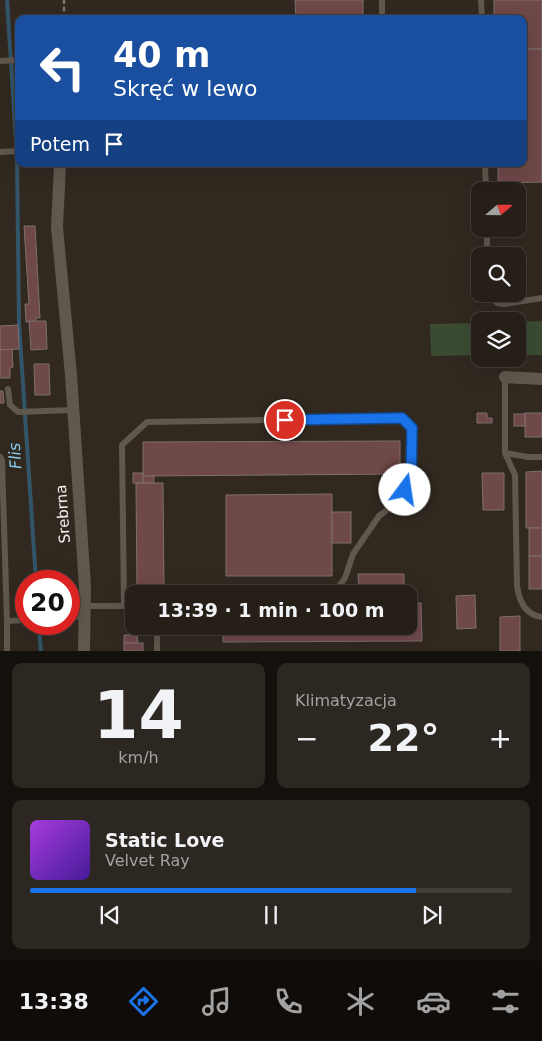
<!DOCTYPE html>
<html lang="pl">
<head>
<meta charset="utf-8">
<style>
  body { margin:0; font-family:"DejaVu Sans",sans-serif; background:#2d2721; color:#f1f3f6; height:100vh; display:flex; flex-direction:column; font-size:19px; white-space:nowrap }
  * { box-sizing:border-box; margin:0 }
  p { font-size:16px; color:#a3a2a2 }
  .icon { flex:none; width:28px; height:28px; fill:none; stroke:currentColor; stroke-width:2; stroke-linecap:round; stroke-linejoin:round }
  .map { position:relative; height:651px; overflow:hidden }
  .side { display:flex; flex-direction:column; gap:12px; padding:12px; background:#14110d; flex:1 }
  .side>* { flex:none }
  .guide { position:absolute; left:15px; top:15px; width:512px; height:152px; border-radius:10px; box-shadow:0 5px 20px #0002,0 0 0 1px #423d37; background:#1a4fa0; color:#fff; overflow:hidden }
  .needle { width:32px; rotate:70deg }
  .tools { position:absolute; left:471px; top:182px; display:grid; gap:10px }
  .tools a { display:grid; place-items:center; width:55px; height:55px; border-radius:10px; background:#251f18; box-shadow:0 5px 20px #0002,0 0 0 1px #423d37; font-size:25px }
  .speed { position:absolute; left:15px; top:570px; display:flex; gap:10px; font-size:25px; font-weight:700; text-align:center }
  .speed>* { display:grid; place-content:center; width:65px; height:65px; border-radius:50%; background:#251f18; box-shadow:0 5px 20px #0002,0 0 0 1px #423d37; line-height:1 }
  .speed .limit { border:8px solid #d22; background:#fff; color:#111 }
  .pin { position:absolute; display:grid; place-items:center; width:42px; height:42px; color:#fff; margin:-21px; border:2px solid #fff; border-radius:50%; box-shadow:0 1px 5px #0007 }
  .me { position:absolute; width:55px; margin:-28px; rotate:14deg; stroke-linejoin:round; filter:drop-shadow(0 0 4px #0008) }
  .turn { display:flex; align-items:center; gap:18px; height:105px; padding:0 15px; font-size:22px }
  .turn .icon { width:65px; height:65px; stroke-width:2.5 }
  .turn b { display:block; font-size:35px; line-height:42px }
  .then { display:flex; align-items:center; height:48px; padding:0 15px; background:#0003; gap:10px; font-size:19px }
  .big { font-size:38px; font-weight:700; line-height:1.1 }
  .side .widget { flex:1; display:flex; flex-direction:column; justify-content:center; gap:8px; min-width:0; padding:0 18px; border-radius:10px; background:#2d2721 }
  .side .dial { align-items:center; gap:0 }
  .dial b { font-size:65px; line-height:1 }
  .song { display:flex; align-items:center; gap:15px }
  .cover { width:60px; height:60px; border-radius:8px; background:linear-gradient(135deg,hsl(280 70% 55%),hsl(260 70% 35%)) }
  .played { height:5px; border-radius:2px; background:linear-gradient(90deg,#1a73e8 80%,#423d37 80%) }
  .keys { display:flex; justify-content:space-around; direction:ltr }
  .heat { display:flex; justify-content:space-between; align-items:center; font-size:28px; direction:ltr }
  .side .tiles { flex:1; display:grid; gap:12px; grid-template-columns:1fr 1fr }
  .widget:last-child { grid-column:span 2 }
  .trip { position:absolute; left:125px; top:585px; width:292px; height:50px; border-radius:10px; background:#251f18; box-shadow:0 5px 20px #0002,0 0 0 1px #423d37; font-weight:700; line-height:50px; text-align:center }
  .menu { display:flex; height:80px; justify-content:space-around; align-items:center; background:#0f0c0a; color:#a3a2a2 }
  .menu .icon { width:35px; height:35px }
  .menu .current { color:#1a73e8 }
  .menu b { font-size:22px; color:#f1f3f6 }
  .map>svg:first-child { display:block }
  .green { fill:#3b4b32 }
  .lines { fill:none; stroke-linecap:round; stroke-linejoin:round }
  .stream { stroke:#32556a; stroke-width:4 }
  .building { fill:#6f4848; stroke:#7f6f6f }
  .path { stroke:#7d766e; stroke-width:2.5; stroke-dasharray:5 2.5; stroke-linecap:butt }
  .service { stroke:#60574d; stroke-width:6 }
  .minor { stroke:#60574d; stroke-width:12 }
  .route-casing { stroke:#114b97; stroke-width:12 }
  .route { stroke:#1a73e8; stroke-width:9 }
  .labels { text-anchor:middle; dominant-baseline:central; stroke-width:5; stroke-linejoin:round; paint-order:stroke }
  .street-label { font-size:15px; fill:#f2ede7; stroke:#312920 }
  .water-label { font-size:16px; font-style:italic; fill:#8bcaef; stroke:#312920 }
</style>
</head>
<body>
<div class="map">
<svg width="542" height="651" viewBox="0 0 542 651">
  <rect width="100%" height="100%" fill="#312920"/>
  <!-- green -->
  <g class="green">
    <path d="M542,321v34h-24v-33z"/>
    <path d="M480,323v32l-49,1 -1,-32z"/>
  </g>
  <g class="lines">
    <!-- stream -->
    <g class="stream">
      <path d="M7,0l10,157 2,167 17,257"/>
      <path d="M39,629l2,22"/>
    </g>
  </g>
  <!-- building -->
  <g class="building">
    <path d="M295,0h68v19h-67z"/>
    <path d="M494,0h48v49h-18v-30h-30z"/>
    <path d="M524,49h18v133l-44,1v-19h26z"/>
    <path d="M24,226h11l5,92h-4v3l-10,1 -1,-18h4z"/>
    <path d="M29,321h17l1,28 -16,1z"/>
    <path d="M18,325l1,24 -19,1v-24z"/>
    <path d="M12,349l1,18 -3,1v10h-10v-28z"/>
    <path d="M34,364h15l1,31h-15z"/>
    <path d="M0,391h3l1,12h-4z"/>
    <path d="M477,413h10v5h5v5h-15z"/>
    <rect x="525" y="413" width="17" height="24"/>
    <rect x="514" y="414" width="11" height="12"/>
    <path d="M400,441v33l-257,2v-34z"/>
    <path d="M542,471v57h-16v-56z"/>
    <rect x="133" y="473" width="10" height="10"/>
    <path d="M482,473h22v37h-21z"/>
    <rect x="143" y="476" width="11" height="7"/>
    <path d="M136,483h27l1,107h-27z"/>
    <path d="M332,494v82h-106v-81z"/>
    <rect x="332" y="512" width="19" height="31"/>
    <rect x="529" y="528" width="13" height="28"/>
    <rect x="529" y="556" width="13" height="33"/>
    <path d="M358,574h46v20h-45z"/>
    <path d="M475,595l1,33 -19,1 -1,-33z"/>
    <path d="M409,603h12l1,38 -199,1v-16h186z"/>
    <path d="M520,616v35h-20v-34z"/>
    <path d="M124,635h13l1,8h-14z"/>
    <rect x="124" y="643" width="19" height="8"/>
  </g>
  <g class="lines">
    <!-- path -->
    <path class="path" d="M64,19v-19"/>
    <!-- service -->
    <g class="service">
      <path d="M481,0l1,19"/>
      <path d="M382,19v-19"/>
      <path d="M0,61l19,-1"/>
      <path d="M0,152l19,-1"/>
      <path d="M485,164l1,27"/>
      <path d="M487,229v27"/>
      <path d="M490,294l7,9 7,1 38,-6"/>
      <path d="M505,377v76l10,22 2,111c2,14 8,29 25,31"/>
      <path d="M8,389l2,16 8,7 55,-2"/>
      <path d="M505,453l23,4h14"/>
      <path d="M0,457l2,3 5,161"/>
      <path d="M85,606h49"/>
      <path d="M124,606l-2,-161 25,-23 256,-4 9,10 -1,52 -11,20 -21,16 -26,38 -8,24 -8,11 -126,-1 -8,6"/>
      <path d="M69,617l16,-1"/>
      <path d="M7,651v-30l19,-1"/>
      <path d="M157,651v-25"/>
    </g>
    <!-- minor -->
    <g class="minor">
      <path d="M60,164l-3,63 14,148 14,212 -1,64"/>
      <path d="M505,377l37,2"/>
    </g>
  </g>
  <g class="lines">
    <!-- route casing -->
    <g class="route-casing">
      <path id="route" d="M285,420l117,-2 10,10 -1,52 -6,10"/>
    </g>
    <!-- route -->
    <use href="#route" class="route"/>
  </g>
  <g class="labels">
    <!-- street labels -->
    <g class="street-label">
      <text transform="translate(63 514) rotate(-94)">Srebrna</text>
    </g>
    <!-- water labels -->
    <g class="water-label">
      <text transform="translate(15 456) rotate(-94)">Flis</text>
    </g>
  </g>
</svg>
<div class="tools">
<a><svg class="needle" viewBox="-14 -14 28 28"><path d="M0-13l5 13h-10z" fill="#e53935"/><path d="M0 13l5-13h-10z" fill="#a3a2a2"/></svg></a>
<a><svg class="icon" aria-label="search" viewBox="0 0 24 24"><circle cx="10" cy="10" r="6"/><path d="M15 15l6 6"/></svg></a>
<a><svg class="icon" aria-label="layers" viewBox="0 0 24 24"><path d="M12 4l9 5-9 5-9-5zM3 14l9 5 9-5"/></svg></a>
</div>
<div class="speed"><div class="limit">20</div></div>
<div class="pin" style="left:285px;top:420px;background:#d93025"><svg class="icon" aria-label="arrive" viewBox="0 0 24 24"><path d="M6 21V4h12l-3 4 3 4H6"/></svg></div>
<svg class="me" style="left:405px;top:490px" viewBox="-20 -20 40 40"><circle r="19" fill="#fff"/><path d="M0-13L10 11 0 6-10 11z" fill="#1a73e8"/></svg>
<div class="trip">13:39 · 1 min · 100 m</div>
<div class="guide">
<div class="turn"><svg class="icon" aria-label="left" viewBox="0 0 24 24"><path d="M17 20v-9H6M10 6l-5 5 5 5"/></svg><div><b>40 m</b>Skręć w lewo</div></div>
<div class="then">Potem<svg class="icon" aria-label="arrive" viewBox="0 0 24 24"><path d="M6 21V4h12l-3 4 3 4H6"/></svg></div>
</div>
</div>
<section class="side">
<div class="tiles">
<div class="widget dial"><b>14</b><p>km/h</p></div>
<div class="widget"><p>Klimatyzacja</p>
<div class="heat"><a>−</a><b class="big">22°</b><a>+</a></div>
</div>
<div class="widget">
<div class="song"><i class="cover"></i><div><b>Static Love</b><p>Velvet Ray</p></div></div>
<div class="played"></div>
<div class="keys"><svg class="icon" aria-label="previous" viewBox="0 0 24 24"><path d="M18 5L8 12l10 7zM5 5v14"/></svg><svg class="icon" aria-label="pause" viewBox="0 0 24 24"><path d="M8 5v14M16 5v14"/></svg><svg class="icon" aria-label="next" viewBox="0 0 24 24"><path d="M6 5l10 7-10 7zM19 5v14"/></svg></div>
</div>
</div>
</section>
<nav class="menu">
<b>13:38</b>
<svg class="icon current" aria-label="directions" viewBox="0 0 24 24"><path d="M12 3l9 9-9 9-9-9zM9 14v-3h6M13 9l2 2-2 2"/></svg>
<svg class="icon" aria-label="music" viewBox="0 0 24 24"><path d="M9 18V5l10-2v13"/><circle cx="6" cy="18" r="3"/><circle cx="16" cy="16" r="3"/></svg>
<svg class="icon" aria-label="phone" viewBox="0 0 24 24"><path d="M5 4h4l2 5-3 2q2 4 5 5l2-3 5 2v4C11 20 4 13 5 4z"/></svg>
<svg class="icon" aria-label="climate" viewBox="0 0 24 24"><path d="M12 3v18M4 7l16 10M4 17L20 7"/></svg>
<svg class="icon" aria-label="car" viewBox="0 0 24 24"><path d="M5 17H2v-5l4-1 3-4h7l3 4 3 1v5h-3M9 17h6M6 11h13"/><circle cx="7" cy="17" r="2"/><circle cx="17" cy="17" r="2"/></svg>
<svg class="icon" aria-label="filters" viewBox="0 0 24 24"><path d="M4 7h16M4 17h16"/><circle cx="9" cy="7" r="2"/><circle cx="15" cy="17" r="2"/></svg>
</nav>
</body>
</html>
